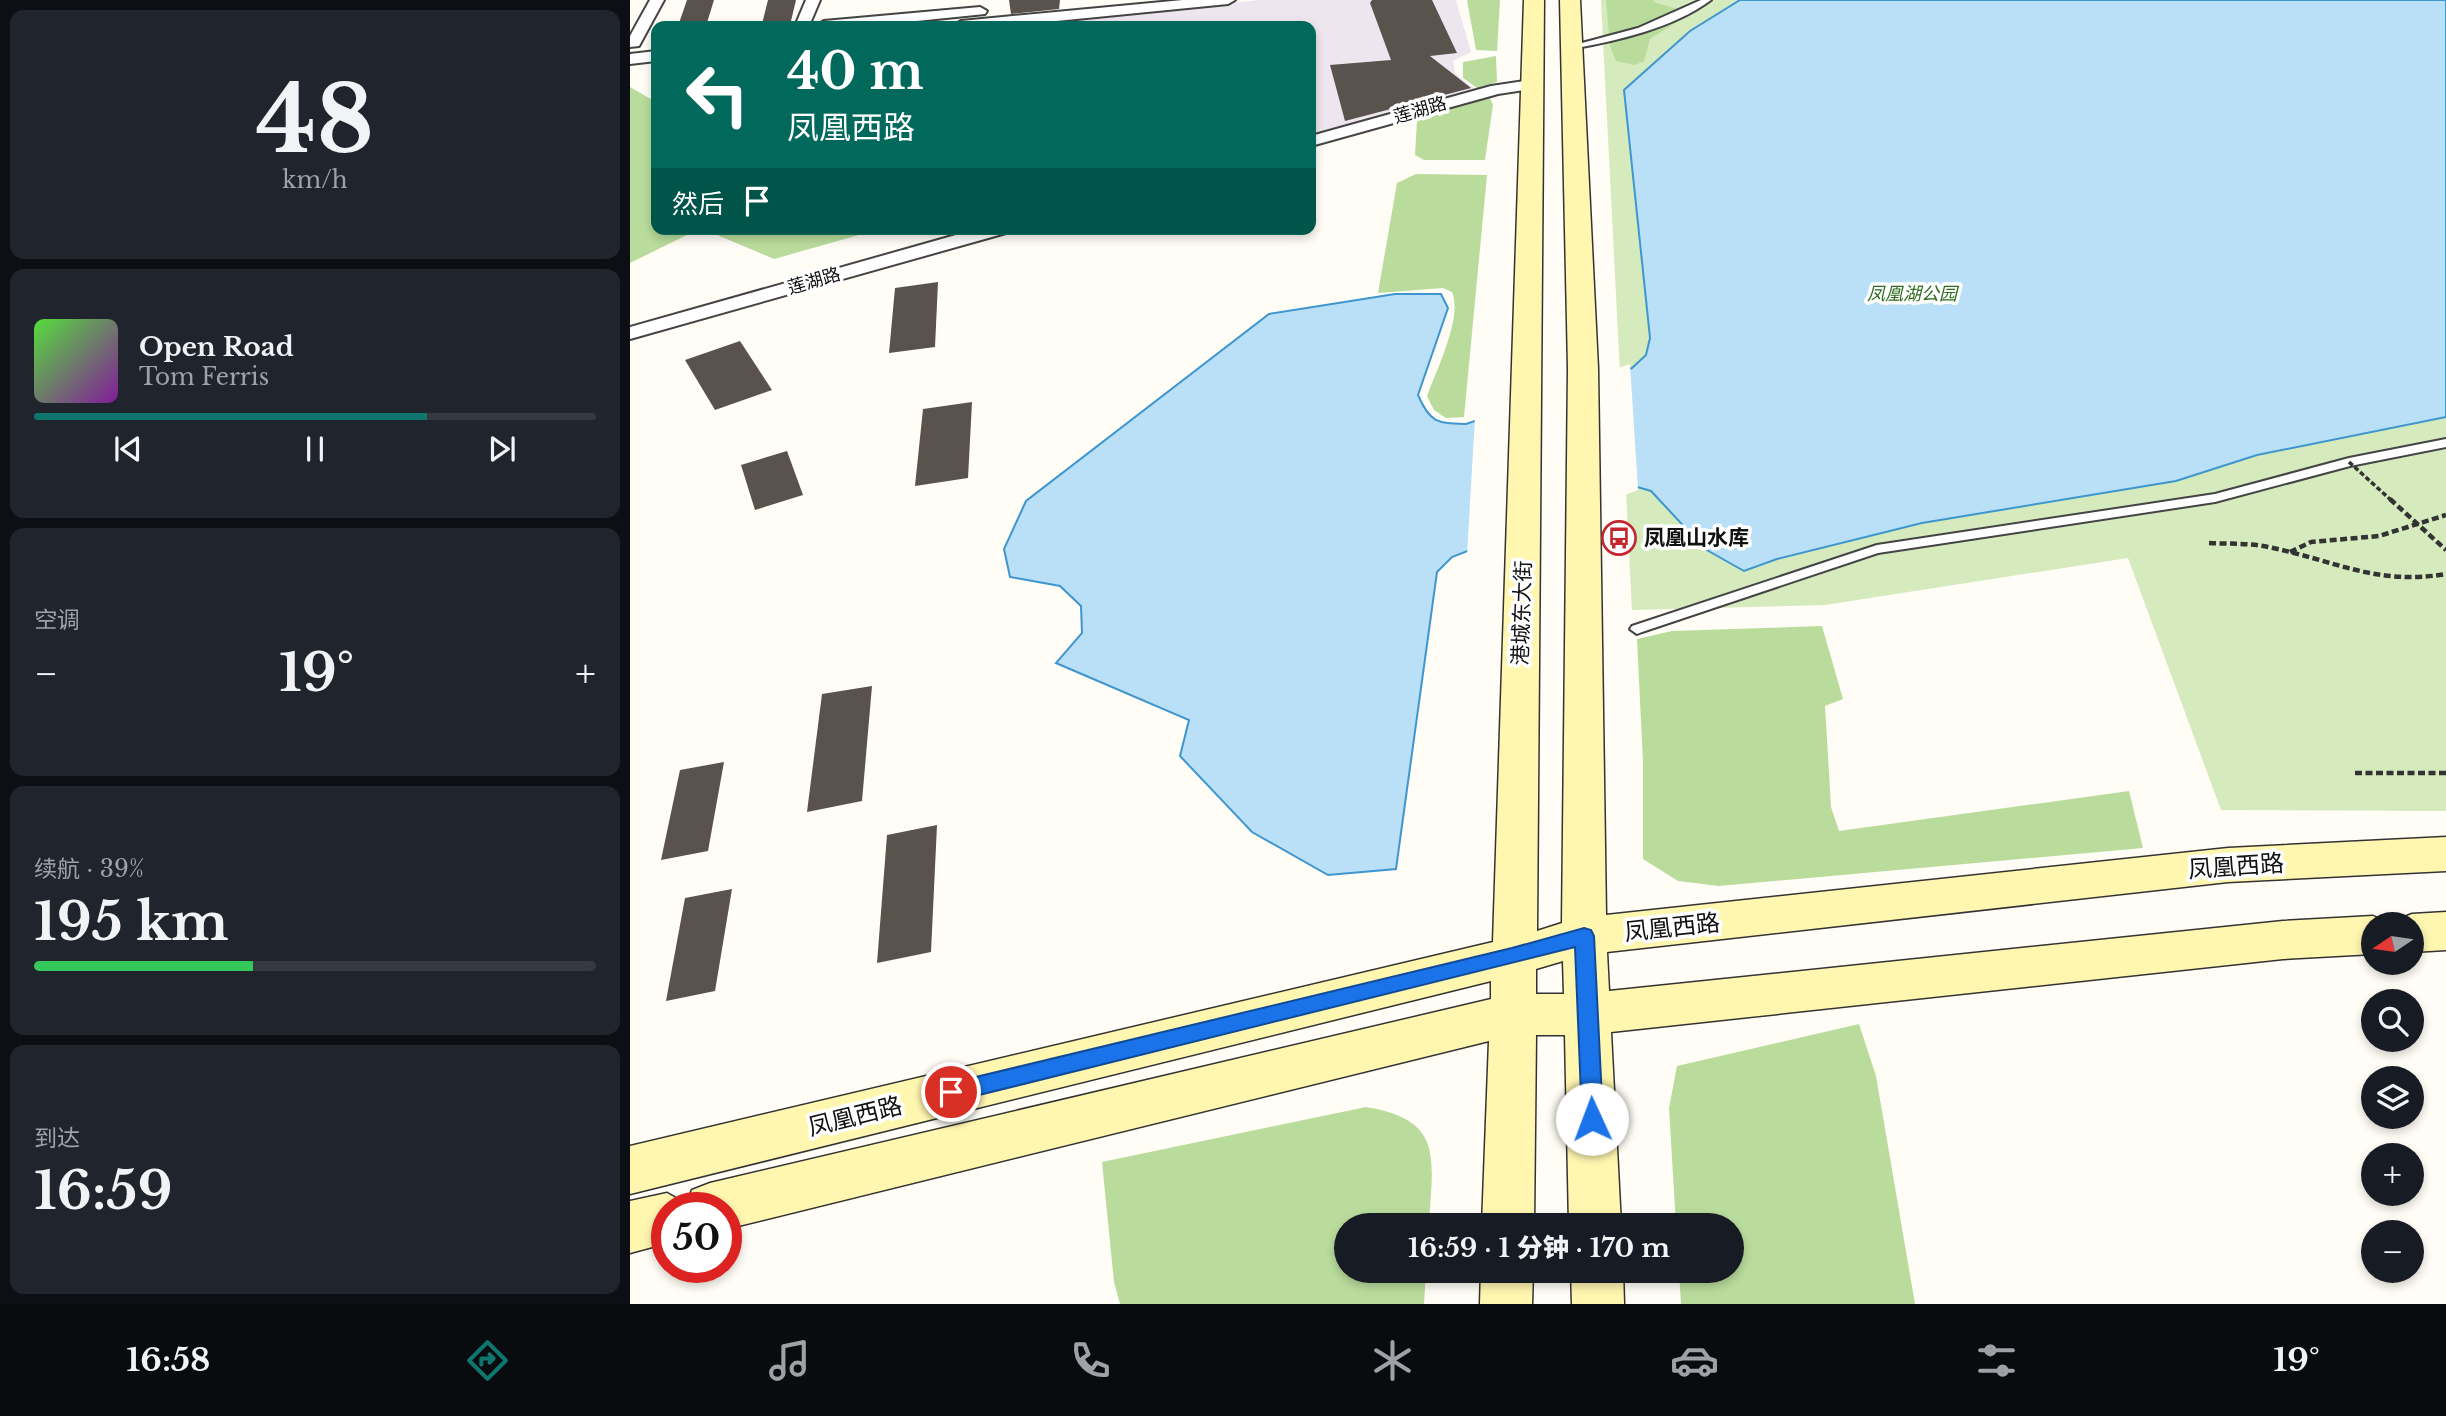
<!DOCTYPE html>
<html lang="zh">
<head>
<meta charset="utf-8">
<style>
  body { margin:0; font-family:"Libre Baskerville","Noto Sans SC",serif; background:#20242c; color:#f1f3f6; height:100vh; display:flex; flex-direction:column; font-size:26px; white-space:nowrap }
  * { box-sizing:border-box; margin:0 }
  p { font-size:23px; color:#9ea1a6 }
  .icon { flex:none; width:38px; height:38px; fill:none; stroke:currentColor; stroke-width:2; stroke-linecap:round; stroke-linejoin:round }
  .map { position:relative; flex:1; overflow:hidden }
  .drawer { display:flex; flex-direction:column; gap:10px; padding:10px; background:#0d0f14; width:630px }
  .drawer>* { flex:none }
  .banner { position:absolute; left:21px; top:21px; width:665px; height:214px; border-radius:14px; box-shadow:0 4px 10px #0003; background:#00695c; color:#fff; overflow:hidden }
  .needle { width:46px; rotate:257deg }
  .controls { position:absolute; left:1731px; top:912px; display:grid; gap:14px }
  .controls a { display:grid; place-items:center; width:63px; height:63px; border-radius:50%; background:#171b24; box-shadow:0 4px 10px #0003; font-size:35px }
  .speed { position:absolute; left:21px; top:1192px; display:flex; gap:14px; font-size:35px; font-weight:700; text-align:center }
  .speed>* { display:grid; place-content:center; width:91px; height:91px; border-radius:50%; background:#171b24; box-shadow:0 4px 10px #0003; line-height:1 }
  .speed .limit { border:10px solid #d22; background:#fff; color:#111 }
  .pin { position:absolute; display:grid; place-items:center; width:60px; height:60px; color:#fff; margin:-30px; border:4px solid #fff; border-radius:50%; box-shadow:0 2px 7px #0007 }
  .me { position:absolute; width:77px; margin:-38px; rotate:358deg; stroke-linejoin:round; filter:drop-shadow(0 0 5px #0008) }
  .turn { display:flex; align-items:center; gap:24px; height:147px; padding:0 21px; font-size:32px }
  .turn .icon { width:91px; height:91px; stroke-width:2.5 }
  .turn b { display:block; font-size:49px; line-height:60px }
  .then { display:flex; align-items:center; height:66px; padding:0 21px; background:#0003; gap:14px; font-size:26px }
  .big { font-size:52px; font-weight:800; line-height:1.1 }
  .drawer .card { flex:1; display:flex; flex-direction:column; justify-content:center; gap:10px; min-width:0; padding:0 24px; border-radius:14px; background:#20242c }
  .drawer .dial { align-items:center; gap:0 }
  .dial b { font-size:91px; line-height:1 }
  .song { display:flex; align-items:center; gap:21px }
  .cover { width:84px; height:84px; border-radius:10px; background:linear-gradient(135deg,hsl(110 70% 55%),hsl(290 70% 35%)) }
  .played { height:7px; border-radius:4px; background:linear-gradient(90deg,#0f766e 70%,#363941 70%) }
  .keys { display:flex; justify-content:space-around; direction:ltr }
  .heat { display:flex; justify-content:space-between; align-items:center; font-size:38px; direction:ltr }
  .charge { height:10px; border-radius:5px; background:linear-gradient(90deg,#34c759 39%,#363941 0) }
  .trip { position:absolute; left:704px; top:1213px; width:410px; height:70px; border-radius:35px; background:#171b24; box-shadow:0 4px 10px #0003; font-weight:800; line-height:70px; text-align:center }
  .tab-bar { display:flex; height:112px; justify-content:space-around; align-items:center; background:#090b0e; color:#9ea1a6 }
  .tab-bar .icon { width:49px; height:49px }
  .tab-bar .on { color:#0f766e }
  .tab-bar b { font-size:32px; color:#f1f3f6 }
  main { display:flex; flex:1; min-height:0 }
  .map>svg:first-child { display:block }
  .industrial { fill:#eee6ef }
  .green { fill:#d5ebbd }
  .forest { fill:#b9dc9c }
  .water { fill:#b9e0f7; stroke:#3f96cf; stroke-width:2 }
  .pier { fill:#fffdf5 }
  .building { fill:#5a524d }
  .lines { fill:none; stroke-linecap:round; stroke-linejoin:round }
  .lane-casing { stroke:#444; stroke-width:4 }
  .street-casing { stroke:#444; stroke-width:4 }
  .secondary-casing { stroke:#333; stroke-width:3 }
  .path { stroke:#333; stroke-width:4.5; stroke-dasharray:7 3.5; stroke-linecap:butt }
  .lane { fill:#fff; fill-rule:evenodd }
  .street { fill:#fff; fill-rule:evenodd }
  .secondary { fill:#fff6b0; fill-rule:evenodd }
  .path-bridge-far1 { stroke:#333; stroke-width:3.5; stroke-dasharray:5 2.5; stroke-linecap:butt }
  .path-bridge { stroke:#333; stroke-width:4.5; stroke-dasharray:7 3.5; stroke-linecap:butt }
  .route { fill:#1a73e8; stroke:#114b97; stroke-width:2 }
  .labels { text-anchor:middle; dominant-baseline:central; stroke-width:7; stroke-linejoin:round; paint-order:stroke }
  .far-street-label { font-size:18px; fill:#111; stroke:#fff }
  .far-park-label { font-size:18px; font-style:italic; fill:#2f6b1f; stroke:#fff }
  .poi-label { font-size:21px; font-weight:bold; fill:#111; stroke:#fff; text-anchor:start }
  .street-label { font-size:21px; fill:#111; stroke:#fff }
  .near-street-label { font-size:24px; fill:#111; stroke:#fff }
</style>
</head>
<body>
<main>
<section class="drawer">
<div class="card dial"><b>48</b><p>km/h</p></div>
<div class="card">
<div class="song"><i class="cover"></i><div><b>Open Road</b><p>Tom Ferris</p></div></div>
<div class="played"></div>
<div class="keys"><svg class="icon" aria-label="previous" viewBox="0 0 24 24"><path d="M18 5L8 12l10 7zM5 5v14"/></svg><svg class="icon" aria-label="pause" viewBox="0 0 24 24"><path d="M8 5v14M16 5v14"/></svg><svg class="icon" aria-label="next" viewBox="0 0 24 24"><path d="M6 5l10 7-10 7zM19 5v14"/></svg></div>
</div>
<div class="card"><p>空调</p>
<div class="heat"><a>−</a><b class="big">19°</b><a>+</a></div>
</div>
<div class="card"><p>续航 · 39%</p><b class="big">195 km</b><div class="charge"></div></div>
<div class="card"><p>到达</p><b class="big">16:59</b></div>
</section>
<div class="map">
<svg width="1816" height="1304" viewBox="0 0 1816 1304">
  <rect width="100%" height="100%" fill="#fffdf5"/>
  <!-- industrial -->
  <path class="industrial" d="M630,0h196l15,52 -18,9 2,12 21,17 -165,46v-110h-276v-4z"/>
  <!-- green -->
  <path class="green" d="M971,0h845v811l-225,-1 -93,-252 -303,47 -193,5z"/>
  <!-- forest -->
  <g class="forest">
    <path d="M837,0h33l-3,51 -21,-1z"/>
    <path d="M976,0h49l-2,2 38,11 -41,26 -6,22 -9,4 -19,-4 -6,-15z"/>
    <path d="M866,56l1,26 -20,6 -14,-10v-16z"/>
    <path d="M0,87l26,15v127h43l-69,34z"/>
    <path d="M859,96l4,9 -8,55h-61l-9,-5 2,-35 29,-13z"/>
    <path d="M786,174l71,1 -23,242 -18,1 -12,-8 -7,-14c9,-25 36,-79 25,-104l-9,-4 -65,5 19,-110z"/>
    <path d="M73,229h177l-106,30z"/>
    <path d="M1192,626l21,73 -18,7 6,101 8,24 290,-40 14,57 -424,38 -41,-5 -35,-22v-97l-6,-123 35,-8z"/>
    <path d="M1229,1024l17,52 39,228h-234l-2,-33 52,-1v-45h-55l-7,-117 8,-42z"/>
    <path d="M736,1107c80,13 66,53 63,118h-83v45l80,1 -2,33h-304l-6,-22 -12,-120z"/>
  </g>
  <!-- water -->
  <path class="water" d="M1110,0h706v417l-189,38 -81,26 -254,42 -145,36 -33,12 -39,-22 -54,-58 -17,-5 -182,71 -15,15 -41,297 -68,6 -76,-43 -72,-76 9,-36 -133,-57 26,-30 -1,-27 -21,-20 -50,-9 -6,-28 22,-48 243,-187 126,-20h46l7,14 -30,87c12,28 19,28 48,29l166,-56 14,-13 4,-17 -26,-248 66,-59z"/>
  <!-- pier -->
  <path class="pier" d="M1000,364l8,126 -171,65 8,-138z"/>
  <!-- building -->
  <g class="building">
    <path d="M57,0h27l-8,26h-28z"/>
    <path d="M138,0h28l-5,21 -29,3z"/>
    <path d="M379,0h51l-1,9 -48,5z"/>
    <path d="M742,0h60l25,53 -27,3 41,32 -126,33 -15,-56 61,-5 -21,-57z"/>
    <path d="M308,282l-3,65 -46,6 6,-65z"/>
    <path d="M110,341l32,49 -57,20 -30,-50z"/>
    <path d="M342,402l-4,76 -53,8 8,-77z"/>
    <path d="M157,451l16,44 -48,15 -14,-45z"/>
    <path d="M242,686l-10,115 -55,11 15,-118z"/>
    <path d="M94,762l-16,89 -47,9 19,-90z"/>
    <path d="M307,825l-6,127 -54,11 10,-128z"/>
    <path d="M102,889l-17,102 -49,10 19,-103z"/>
  </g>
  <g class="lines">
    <!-- lane casing -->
    <g class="lane-casing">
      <g id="lane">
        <path d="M1071,0h10c-37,28 -95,41 -140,49l-4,-2 71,-19z"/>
        <path d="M1816,439v8l-96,19 -135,36 -337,51 -236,79 -5,2 -7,-5 2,-3 245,-81 338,-51 134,-36z"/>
      </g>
    </g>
    <!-- street casing -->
    <g class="street-casing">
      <g id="street">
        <path d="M20,0h14l-25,46 -9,1v-11z"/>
        <path d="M176,0h14l-11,26h-14z"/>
        <path d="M553,0h52l-7,4 -223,22h-52l8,-5z"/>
        <path d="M350,7l7,4 -2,3 -117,12h-52l8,-5z"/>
        <path d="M26,51v10l-26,3v-10z"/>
        <path d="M901,80l6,2v6l-39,6 -187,52v-10l180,-50z"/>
        <path d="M347,229h31l-2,4 -376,106v-12z"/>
      </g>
    </g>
    <!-- secondary casing -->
    <g class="secondary-casing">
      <g id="secondary">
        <path d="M894,0h20l-7,931 25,-8 6,-555 -8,-368h20l18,368 8,547 622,-67 218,-11v34l-218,11 -621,70 2,39 674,-70 90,-5 17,8h-17v30l-90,5 -672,73 10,193h-52l-4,-190h-29l-2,190h-52l7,-184 -763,188v-21h-59v35l-37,10v-52l37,-8 19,11 6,-14 18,-7 781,-184v-18l-861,213v-48l863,-204zM933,961l1,33h-28v-25z"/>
        <path d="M1816,912v38l-34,2v-28h-18l3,-4 15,-6z"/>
        <path d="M851,1270h52l-1,34h-52z"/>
        <path d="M941,1270h52l1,34h-52z"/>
      </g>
    </g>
    <!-- path -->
    <g class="path">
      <path d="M1579,543c20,1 40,0 59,4 66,13 108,39 178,27"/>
      <path d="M1660,552l21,-10 68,-6 67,-21"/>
      <path d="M1725,773h91"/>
    </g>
    <!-- lane -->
    <use href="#lane" class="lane"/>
    <!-- street -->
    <use href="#street" class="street"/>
    <!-- secondary -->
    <use href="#secondary" class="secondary"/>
    <!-- path-bridge-far1 -->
    <path class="path-bridge-far1" d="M1719,462l43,39"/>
    <!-- path-bridge -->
    <path class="path-bridge" d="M1760,499l56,51"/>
  </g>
  <!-- route -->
  <path class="route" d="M954,928l7,2 3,6 9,183 -3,7 -8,3 -7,-3 -3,-7 -7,-172 -624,155 -8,-3 -3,-7 3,-6 8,-3 561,-135z"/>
  <!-- icons -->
  <defs>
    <g id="bus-ring" transform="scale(1.75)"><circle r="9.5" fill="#fff" stroke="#c4262e" stroke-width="1.5"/><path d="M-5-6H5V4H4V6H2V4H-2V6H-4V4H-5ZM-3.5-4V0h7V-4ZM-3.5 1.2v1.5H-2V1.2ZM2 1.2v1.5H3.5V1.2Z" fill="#c4262e"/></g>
  </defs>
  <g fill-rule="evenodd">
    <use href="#bus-ring" x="989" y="538"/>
  </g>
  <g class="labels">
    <!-- far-street labels -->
    <g class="far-street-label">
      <text transform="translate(790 110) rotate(-16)">莲湖路</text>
      <text transform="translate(184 281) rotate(-16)">莲湖路</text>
    </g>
    <!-- far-park labels -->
    <g class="far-park-label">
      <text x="1282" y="294">凤凰湖公园</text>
    </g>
    <!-- poi labels -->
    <g class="poi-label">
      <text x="1014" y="538">凤凰山水库</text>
    </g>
    <!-- street labels -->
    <g class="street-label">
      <text transform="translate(892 613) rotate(-88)">港城东大街</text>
    </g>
    <!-- near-street labels -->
    <g class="near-street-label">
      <text transform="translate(1606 866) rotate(-4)">凤凰西路</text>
      <text transform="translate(1042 927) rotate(-6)">凤凰西路</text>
      <text transform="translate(225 1116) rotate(-14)">凤凰西路</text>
    </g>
  </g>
</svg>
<div class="controls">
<a><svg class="needle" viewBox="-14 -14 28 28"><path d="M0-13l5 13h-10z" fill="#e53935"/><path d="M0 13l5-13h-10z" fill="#9ea1a6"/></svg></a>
<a><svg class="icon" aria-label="search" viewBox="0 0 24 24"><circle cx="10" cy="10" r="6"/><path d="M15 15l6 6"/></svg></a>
<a><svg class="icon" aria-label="layers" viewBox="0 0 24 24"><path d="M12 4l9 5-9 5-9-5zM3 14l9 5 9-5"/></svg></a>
<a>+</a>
<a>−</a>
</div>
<div class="speed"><div class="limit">50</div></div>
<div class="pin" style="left:321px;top:1092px;background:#d93025"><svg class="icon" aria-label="arrive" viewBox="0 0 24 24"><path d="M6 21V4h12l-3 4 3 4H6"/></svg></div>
<svg class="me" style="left:962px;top:1119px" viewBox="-20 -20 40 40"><circle r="19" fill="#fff"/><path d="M0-13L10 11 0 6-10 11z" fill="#1a73e8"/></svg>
<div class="trip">16:59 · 1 分钟 · 170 m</div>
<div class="banner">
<div class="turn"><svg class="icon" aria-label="left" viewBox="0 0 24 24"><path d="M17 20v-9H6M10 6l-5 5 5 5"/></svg><div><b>40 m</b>凤凰西路</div></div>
<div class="then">然后<svg class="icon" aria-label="arrive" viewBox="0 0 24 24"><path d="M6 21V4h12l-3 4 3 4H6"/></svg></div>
</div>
</div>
</main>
<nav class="tab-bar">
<b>16:58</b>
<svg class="icon on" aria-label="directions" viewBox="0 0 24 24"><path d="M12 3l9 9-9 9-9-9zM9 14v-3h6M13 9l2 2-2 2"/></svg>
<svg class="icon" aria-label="music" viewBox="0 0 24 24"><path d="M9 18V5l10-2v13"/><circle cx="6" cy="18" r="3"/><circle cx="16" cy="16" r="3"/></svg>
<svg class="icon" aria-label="phone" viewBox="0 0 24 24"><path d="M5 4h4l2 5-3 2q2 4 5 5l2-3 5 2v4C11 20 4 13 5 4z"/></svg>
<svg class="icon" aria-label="climate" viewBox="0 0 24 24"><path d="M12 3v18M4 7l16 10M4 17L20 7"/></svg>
<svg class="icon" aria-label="car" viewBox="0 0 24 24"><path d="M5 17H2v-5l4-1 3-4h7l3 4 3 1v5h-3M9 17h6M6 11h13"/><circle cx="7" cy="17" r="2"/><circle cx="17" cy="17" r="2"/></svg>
<svg class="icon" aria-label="filters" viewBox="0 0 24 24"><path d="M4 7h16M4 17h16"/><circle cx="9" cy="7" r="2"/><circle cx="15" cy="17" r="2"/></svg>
<b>19°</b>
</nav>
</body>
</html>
